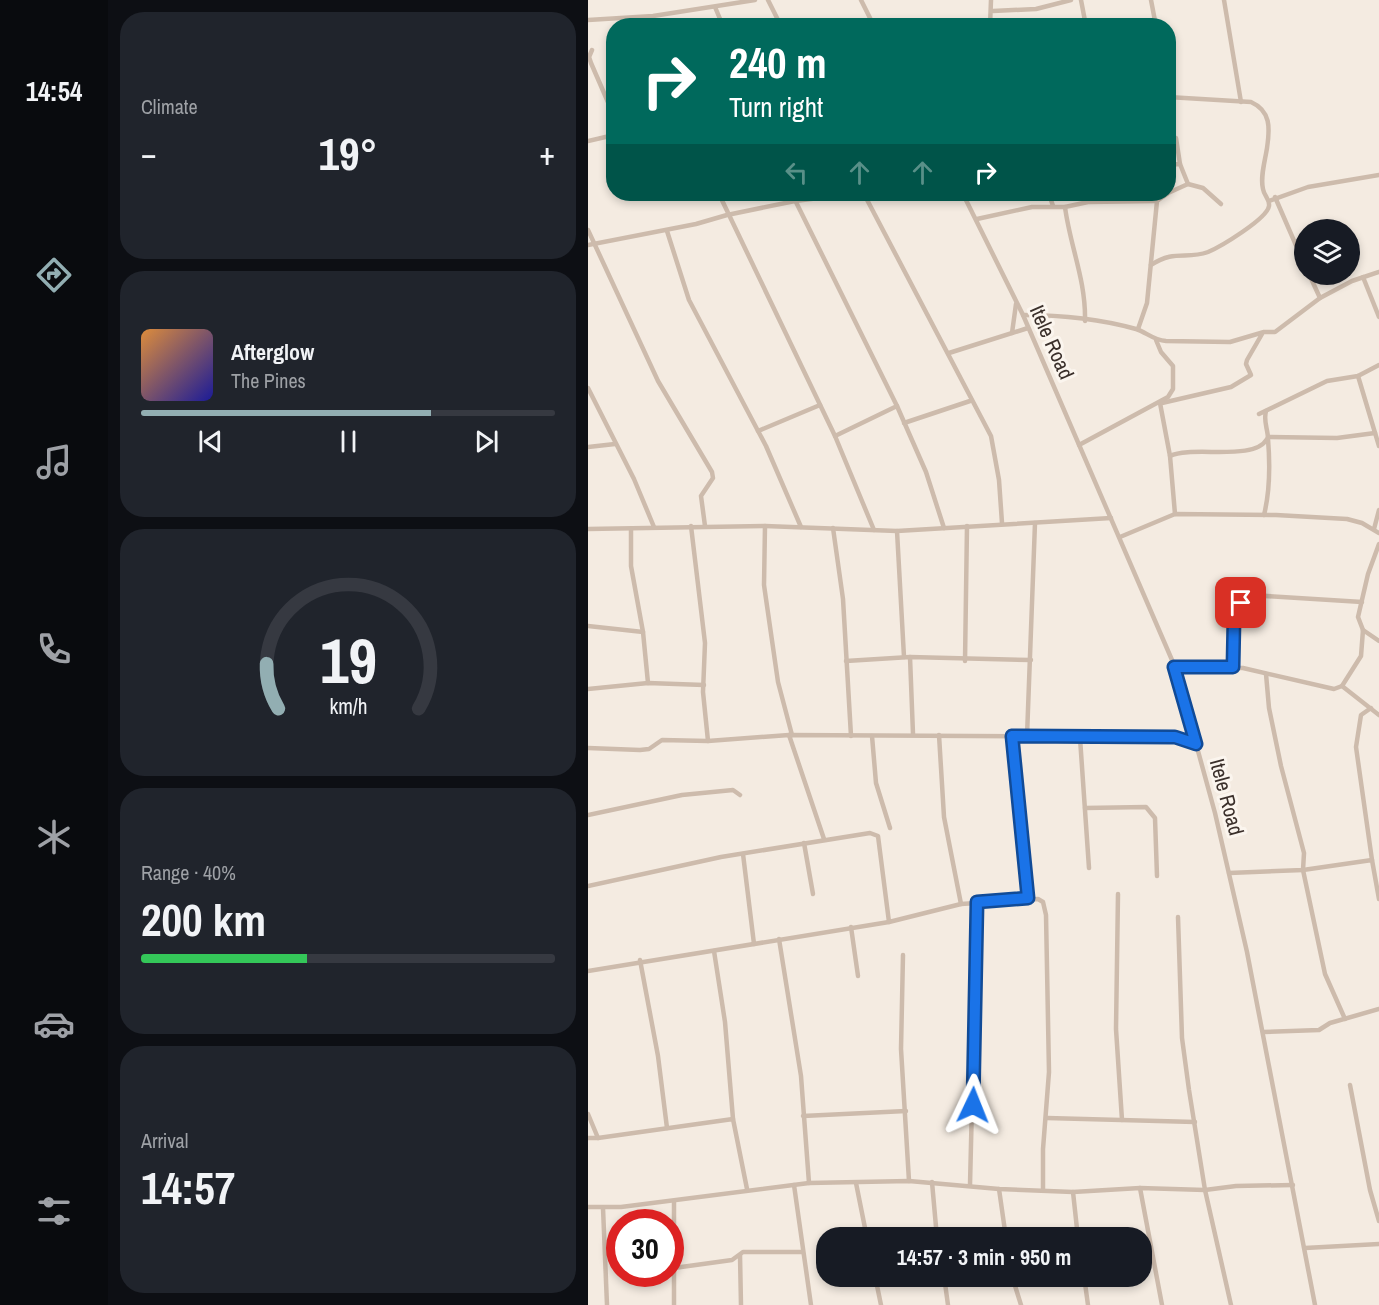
<!DOCTYPE html>
<html lang="en">
<head>
<meta charset="utf-8">
<style>
  body { margin:0; font-family:"Archivo Narrow",sans-serif; background:#20242c; color:#f1f3f6; height:100vh; display:flex; flex-direction:column; font-size:22px; white-space:nowrap }
  * { box-sizing:border-box; margin:0 }
  p { font-size:20px; color:#9ea1a6 }
  .icon { flex:none; width:33px; height:33px; fill:none; stroke:currentColor; stroke-width:2; stroke-linecap:round; stroke-linejoin:round }
  .map { position:relative; flex:1; overflow:hidden }
  .details { display:flex; flex-direction:column; gap:12px; padding:12px; background:#0d0f14; width:480px }
  .details>* { flex:none }
  .banner { position:absolute; left:18px; top:18px; width:570px; height:183px; border-radius:24px; box-shadow:0 3px 9px #0003; background:#00695c; color:#fff; overflow:hidden }
  .controls { position:absolute; left:706px; top:219px; display:grid; gap:12px }
  .controls a { display:grid; place-items:center; width:66px; height:66px; border-radius:50%; background:#171b24; box-shadow:0 3px 9px #0003; font-size:30px }
  .speed { position:absolute; left:18px; top:1209px; display:flex; gap:12px; font-size:30px; font-weight:700; text-align:center }
  .speed>* { display:grid; place-content:center; width:78px; height:78px; border-radius:50%; background:#171b24; box-shadow:0 3px 9px #0003; line-height:1 }
  .speed .limit { border:9px solid #d22; background:#fff; color:#111 }
  .pin { position:absolute; display:grid; place-items:center; width:51px; height:51px; color:#fff; margin:-26px; border-radius:12px; box-shadow:0 3px 9px #0006 }
  .me { position:absolute; width:66px; margin:-33px; rotate:2deg; stroke-linejoin:round; filter:drop-shadow(0 0 4px #0008) }
  .turn { display:flex; align-items:center; gap:21px; height:126px; padding:0 24px; font-size:27px }
  .turn .icon { width:78px; height:78px; stroke-width:2.5 }
  .turn b { display:block; font-size:42px; line-height:51px }
  .lanes { display:flex; align-items:center; height:57px; padding:0 24px; background:#0003; justify-content:center; gap:30px; direction:ltr }
  .lanes .off { opacity:.35 }
  .big { font-size:45px; font-weight:700; line-height:1.1 }
  .details .widget { flex:1; display:flex; flex-direction:column; justify-content:center; gap:9px; min-width:0; padding:0 21px; border-radius:24px; background:#20242c }
  .details .dial { align-items:center; gap:0 }
  .dial svg { height:156px; overflow:visible; fill:none; stroke:#363941; stroke-width:7; stroke-linecap:round; text-anchor:middle }
  .dial text { fill:#f1f3f6; stroke:none }
  .song { display:flex; align-items:center; gap:18px }
  .cover { width:72px; height:72px; border-radius:9px; background:linear-gradient(135deg,hsl(30 70% 55%),hsl(240 70% 35%)) }
  .played { height:6px; border-radius:3px; background:linear-gradient(90deg,#92aeb2 70%,#363941 70%) }
  .keys { display:flex; justify-content:space-around; direction:ltr }
  .heat { display:flex; justify-content:space-between; align-items:center; font-size:33px; direction:ltr }
  .charge { height:9px; border-radius:4px; background:linear-gradient(90deg,#34c759 40%,#363941 0) }
  .trip { position:absolute; left:228px; top:1227px; width:336px; height:60px; border-radius:24px; background:#171b24; box-shadow:0 3px 9px #0003; font-weight:700; line-height:60px; text-align:center }
  main { display:flex; flex:1; min-height:0 }
  .menu { display:flex; flex-direction:column; width:108px; justify-content:space-around; align-items:center; background:#090b0e; color:#9ea1a6 }
  .menu .icon { width:42px; height:42px }
  .menu .on { color:#92aeb2 }
  .menu b { font-size:27px; color:#f1f3f6 }
  .map>svg:first-child { display:block }
  .lines { fill:none; stroke-linecap:round; stroke-linejoin:round }
  .street { stroke:#cdbbac; stroke-width:4.5 }
  .route-casing { stroke:#114b97; stroke-width:15 }
  .route { stroke:#1a73e8; stroke-width:10 }
  .labels { text-anchor:middle; dominant-baseline:central; stroke-width:6; stroke-linejoin:round; paint-order:stroke }
  .street-label { font-size:21px; fill:#3b302b; stroke:#fbf5ee }
</style>
</head>
<body>
<main>
<nav class="menu">
<b>14:54</b>
<svg class="icon on" aria-label="directions" viewBox="0 0 24 24"><path d="M12 3l9 9-9 9-9-9zM9 14v-3h6M13 9l2 2-2 2"/></svg>
<svg class="icon" aria-label="music" viewBox="0 0 24 24"><path d="M9 18V5l10-2v13"/><circle cx="6" cy="18" r="3"/><circle cx="16" cy="16" r="3"/></svg>
<svg class="icon" aria-label="phone" viewBox="0 0 24 24"><path d="M5 4h4l2 5-3 2q2 4 5 5l2-3 5 2v4C11 20 4 13 5 4z"/></svg>
<svg class="icon" aria-label="climate" viewBox="0 0 24 24"><path d="M12 3v18M4 7l16 10M4 17L20 7"/></svg>
<svg class="icon" aria-label="car" viewBox="0 0 24 24"><path d="M5 17H2v-5l4-1 3-4h7l3 4 3 1v5h-3M9 17h6M6 11h13"/><circle cx="7" cy="17" r="2"/><circle cx="17" cy="17" r="2"/></svg>
<svg class="icon" aria-label="filters" viewBox="0 0 24 24"><path d="M4 7h16M4 17h16"/><circle cx="9" cy="7" r="2"/><circle cx="15" cy="17" r="2"/></svg>
</nav>
<section class="details">
<div class="widget"><p>Climate</p>
<div class="heat"><a>−</a><b class="big">19°</b><a>+</a></div>
</div>
<div class="widget">
<div class="song"><i class="cover"></i><div><b>Afterglow</b><p>The Pines</p></div></div>
<div class="played"></div>
<div class="keys"><svg class="icon" aria-label="previous" viewBox="0 0 24 24"><path d="M18 5L8 12l10 7zM5 5v14"/></svg><svg class="icon" aria-label="pause" viewBox="0 0 24 24"><path d="M8 5v14M16 5v14"/></svg><svg class="icon" aria-label="next" viewBox="0 0 24 24"><path d="M6 5l10 7-10 7zM19 5v14"/></svg></div>
</div>
<div class="widget dial"><svg viewBox="0 0 100 80">
<path d="M14 69A42 42 0 1 1 86 69"/>
<path d="M14 69A42 42 0 0 1 8 46" stroke="#92aeb2"/>
<text x="50" y="56" font-size="32" font-weight="700">19</text>
<text x="50" y="72" font-size="11">km/h</text>
</svg></div>
<div class="widget"><p>Range · 40%</p><b class="big">200 km</b><div class="charge"></div></div>
<div class="widget"><p>Arrival</p><b class="big">14:57</b></div>
</section>
<div class="map">
<svg width="791" height="1305" viewBox="0 0 791 1305">
  <rect width="100%" height="100%" fill="#f4ebe1"/>
  <g class="lines">
    <!-- street -->
    <g class="street">
      <path d="M180,0l13,26"/>
      <path d="M273,0l13,26"/>
      <path d="M493,0l5,26"/>
      <path d="M563,0l5,26"/>
      <path d="M636,0l17,102"/>
      <path d="M127,7l8,19"/>
      <path d="M405,11l43,-2 35,-9"/>
      <path d="M0,20l65,-4 102,-16"/>
      <path d="M402,26l1,-26"/>
      <path d="M4,50l-3,7 2,6 23,53"/>
      <path d="M580,81l5,16"/>
      <path d="M0,141l26,-6"/>
      <path d="M580,165l12,-1"/>
      <path d="M600,184l15,4 18,16"/>
      <path d="M580,193l20,-9 -8,-20 -4,-26"/>
      <path d="M131,194l116,242 39,94"/>
      <path d="M204,194l105,212 29,66 18,56"/>
      <path d="M276,194l127,242 8,44 3,43"/>
      <path d="M375,194l60,121 152,352 40,146 32,139 68,353"/>
      <path d="M461,194l4,12"/>
      <path d="M687,197l30,69"/>
      <path d="M681,201l39,-14 71,-12"/>
      <path d="M477,207c5,39 21,73 20,114"/>
      <path d="M389,219l55,-12h33l23,-5 69,-1"/>
      <path d="M0,230l70,151 54,91 1,6 -12,18 4,30"/>
      <path d="M79,231l22,69 77,146 35,81"/>
      <path d="M0,245l108,-21 31,-9 68,-14 56,-7"/>
      <path d="M563,265c24,-16 35,-5 57,-13 12,-5 59,-33 61,-46 1,-7 -5,-10 -6,-17 -3,-12 2,-28 4,-41 3,-20 4,-37 -16,-46l-83,-5"/>
      <path d="M721,274l11,24"/>
      <path d="M775,277l16,40"/>
      <path d="M435,315c36,0 77,4 113,14 10,3 17,11 30,12l64,1 34,-10h11l45,-34 32,-17 27,-9"/>
      <path d="M550,329l9,-26 10,-102 10,-7"/>
      <path d="M424,333l4,-29"/>
      <path d="M361,353l79,-25"/>
      <path d="M770,376l21,70"/>
      <path d="M0,388l46,91 20,48"/>
      <path d="M572,403l10,53 5,58"/>
      <path d="M574,403l69,-16 20,-12 -5,-11 1,-4 15,-26"/>
      <path d="M671,414l68,-33 31,-5 21,-11"/>
      <path d="M316,423l66,-22"/>
      <path d="M170,431l62,-26"/>
      <path d="M247,436l62,-30"/>
      <path d="M680,437l69,1 38,-5"/>
      <path d="M491,445l89,-48 5,-8v-23l-12,-14 -5,-12"/>
      <path d="M0,447l27,-3"/>
      <path d="M582,456c22,-11 84,6 97,-17"/>
      <path d="M676,515c6,-24 6,-52 4,-76 0,-10 -5,-18 -2,-28"/>
      <path d="M103,526l14,117 -2,49 5,49"/>
      <path d="M177,526l-1,59 14,97 14,53"/>
      <path d="M245,528l10,71 8,137"/>
      <path d="M0,529l177,-3 132,5 214,-13"/>
      <path d="M786,529l5,-19"/>
      <path d="M43,530v36l12,66 5,51"/>
      <path d="M309,531l7,126"/>
      <path d="M532,537l55,-23 101,1 71,4 15,4 17,10"/>
      <path d="M0,626l55,6"/>
      <path d="M775,630l16,11"/>
      <path d="M322,657l3,77"/>
      <path d="M258,661l64,-4 121,3"/>
      <path d="M377,661l2,-135"/>
      <path d="M587,667l68,1 91,21 8,-3 19,-30 2,-26 -5,-13 10,-43 11,-30"/>
      <path d="M646,667v-49l4,-13 12,-10 112,7"/>
      <path d="M678,674l3,34 12,58 23,87 -1,17 22,104 20,45"/>
      <path d="M754,686l37,29"/>
      <path d="M0,689l60,-6 56,2"/>
      <path d="M783,708l-10,7 -5,32 16,113"/>
      <path d="M201,735l35,104"/>
      <path d="M351,735l5,82 17,87"/>
      <path d="M284,736l4,47 14,45"/>
      <path d="M424,736l16,162"/>
      <path d="M439,736l8,-213"/>
      <path d="M492,738l9,130"/>
      <path d="M0,748l52,2 9,-1 13,-9 46,1 81,-6 386,2 21,7"/>
      <path d="M497,808l61,-1 9,11 2,58"/>
      <path d="M0,815l94,-20 51,-5 7,5"/>
      <path d="M216,843l9,51"/>
      <path d="M155,854l11,90"/>
      <path d="M641,873l74,-3 69,-10 7,39"/>
      <path d="M0,886l133,-29 149,-24 8,3 11,86 72,-18 77,-5 5,3 3,13 3,157 -6,77v41"/>
      <path d="M530,894l-2,135 6,91"/>
      <path d="M590,917l4,121 7,52 16,100 26,115"/>
      <path d="M263,927l7,49"/>
      <path d="M191,939l22,137 8,107"/>
      <path d="M126,951l11,71 8,97"/>
      <path d="M315,955l-2,94 8,132"/>
      <path d="M52,960l18,96 9,72"/>
      <path d="M0,971l301,-49"/>
      <path d="M675,1032l56,-2 11,-7 49,-14"/>
      <path d="M762,1085l20,105 9,31"/>
      <path d="M0,1114l10,24h-10"/>
      <path d="M215,1116l103,-5"/>
      <path d="M459,1118l148,4"/>
      <path d="M10,1138l135,-19 14,70"/>
      <path d="M344,1182l5,56"/>
      <path d="M268,1183l11,55"/>
      <path d="M206,1185l17,120"/>
      <path d="M382,1185l7,-283"/>
      <path d="M552,1188l22,117"/>
      <path d="M411,1189l7,49"/>
      <path d="M485,1192l5,46"/>
      <path d="M86,1201v104"/>
      <path d="M0,1207h33l188,-24 100,-2 90,8 74,3 67,-4 65,2 31,-4 57,-1"/>
      <path d="M15,1208l4,97"/>
      <path d="M717,1248l74,-4"/>
      <path d="M152,1255l1,50"/>
      <path d="M86,1268l58,-8 11,-8h59"/>
      <path d="M287,1276l6,29"/>
      <path d="M356,1276l4,29"/>
      <path d="M424,1276l9,29"/>
      <path d="M496,1276l4,29"/>
    </g>
  </g>
  <g class="lines">
    <!-- route casing -->
    <g class="route-casing">
      <path id="route" d="M385,1105l4,-203 51,-4 -16,-162 163,1 21,7 -22,-77h59l1,-49 7,-15"/>
    </g>
    <!-- route -->
    <use href="#route" class="route"/>
  </g>
  <g class="labels">
    <!-- street labels -->
    <g class="street-label">
      <text transform="translate(464 342) rotate(66)">Itele Road</text>
      <text transform="translate(639 797) rotate(75)">Itele Road</text>
    </g>
  </g>
</svg>
<div class="controls">
<a><svg class="icon" aria-label="layers" viewBox="0 0 24 24"><path d="M12 4l9 5-9 5-9-5zM3 14l9 5 9-5"/></svg></a>
</div>
<div class="speed"><div class="limit">30</div></div>
<div class="pin" style="left:653px;top:603px;background:#d93025"><svg class="icon" aria-label="arrive" viewBox="0 0 24 24"><path d="M6 21V4h12l-3 4 3 4H6"/></svg></div>
<svg class="me" style="left:385px;top:1105px" viewBox="-20 -20 40 40"><path d="M0-17L14 15 0 8-14 15z" fill="#1a73e8" stroke="#fff" stroke-width="4"/></svg>
<div class="trip">14:57 · 3 min · 950 m</div>
<div class="banner">
<div class="turn"><svg class="icon" aria-label="right" viewBox="0 0 24 24"><path d="M7 20v-9h11M14 6l5 5-5 5"/></svg><div><b>240 m</b>Turn right</div></div>
<div class="lanes"><svg class="icon off" aria-label="left" viewBox="0 0 24 24"><path d="M17 20v-9H6M10 6l-5 5 5 5"/></svg><svg class="icon off" aria-label="ahead" viewBox="0 0 24 24"><path d="M12 20V5M6 11l6-6 6 6"/></svg><svg class="icon off" aria-label="ahead" viewBox="0 0 24 24"><path d="M12 20V5M6 11l6-6 6 6"/></svg><svg class="icon" aria-label="right" viewBox="0 0 24 24"><path d="M7 20v-9h11M14 6l5 5-5 5"/></svg></div>
</div>
</div>
</main>
</body>
</html>
